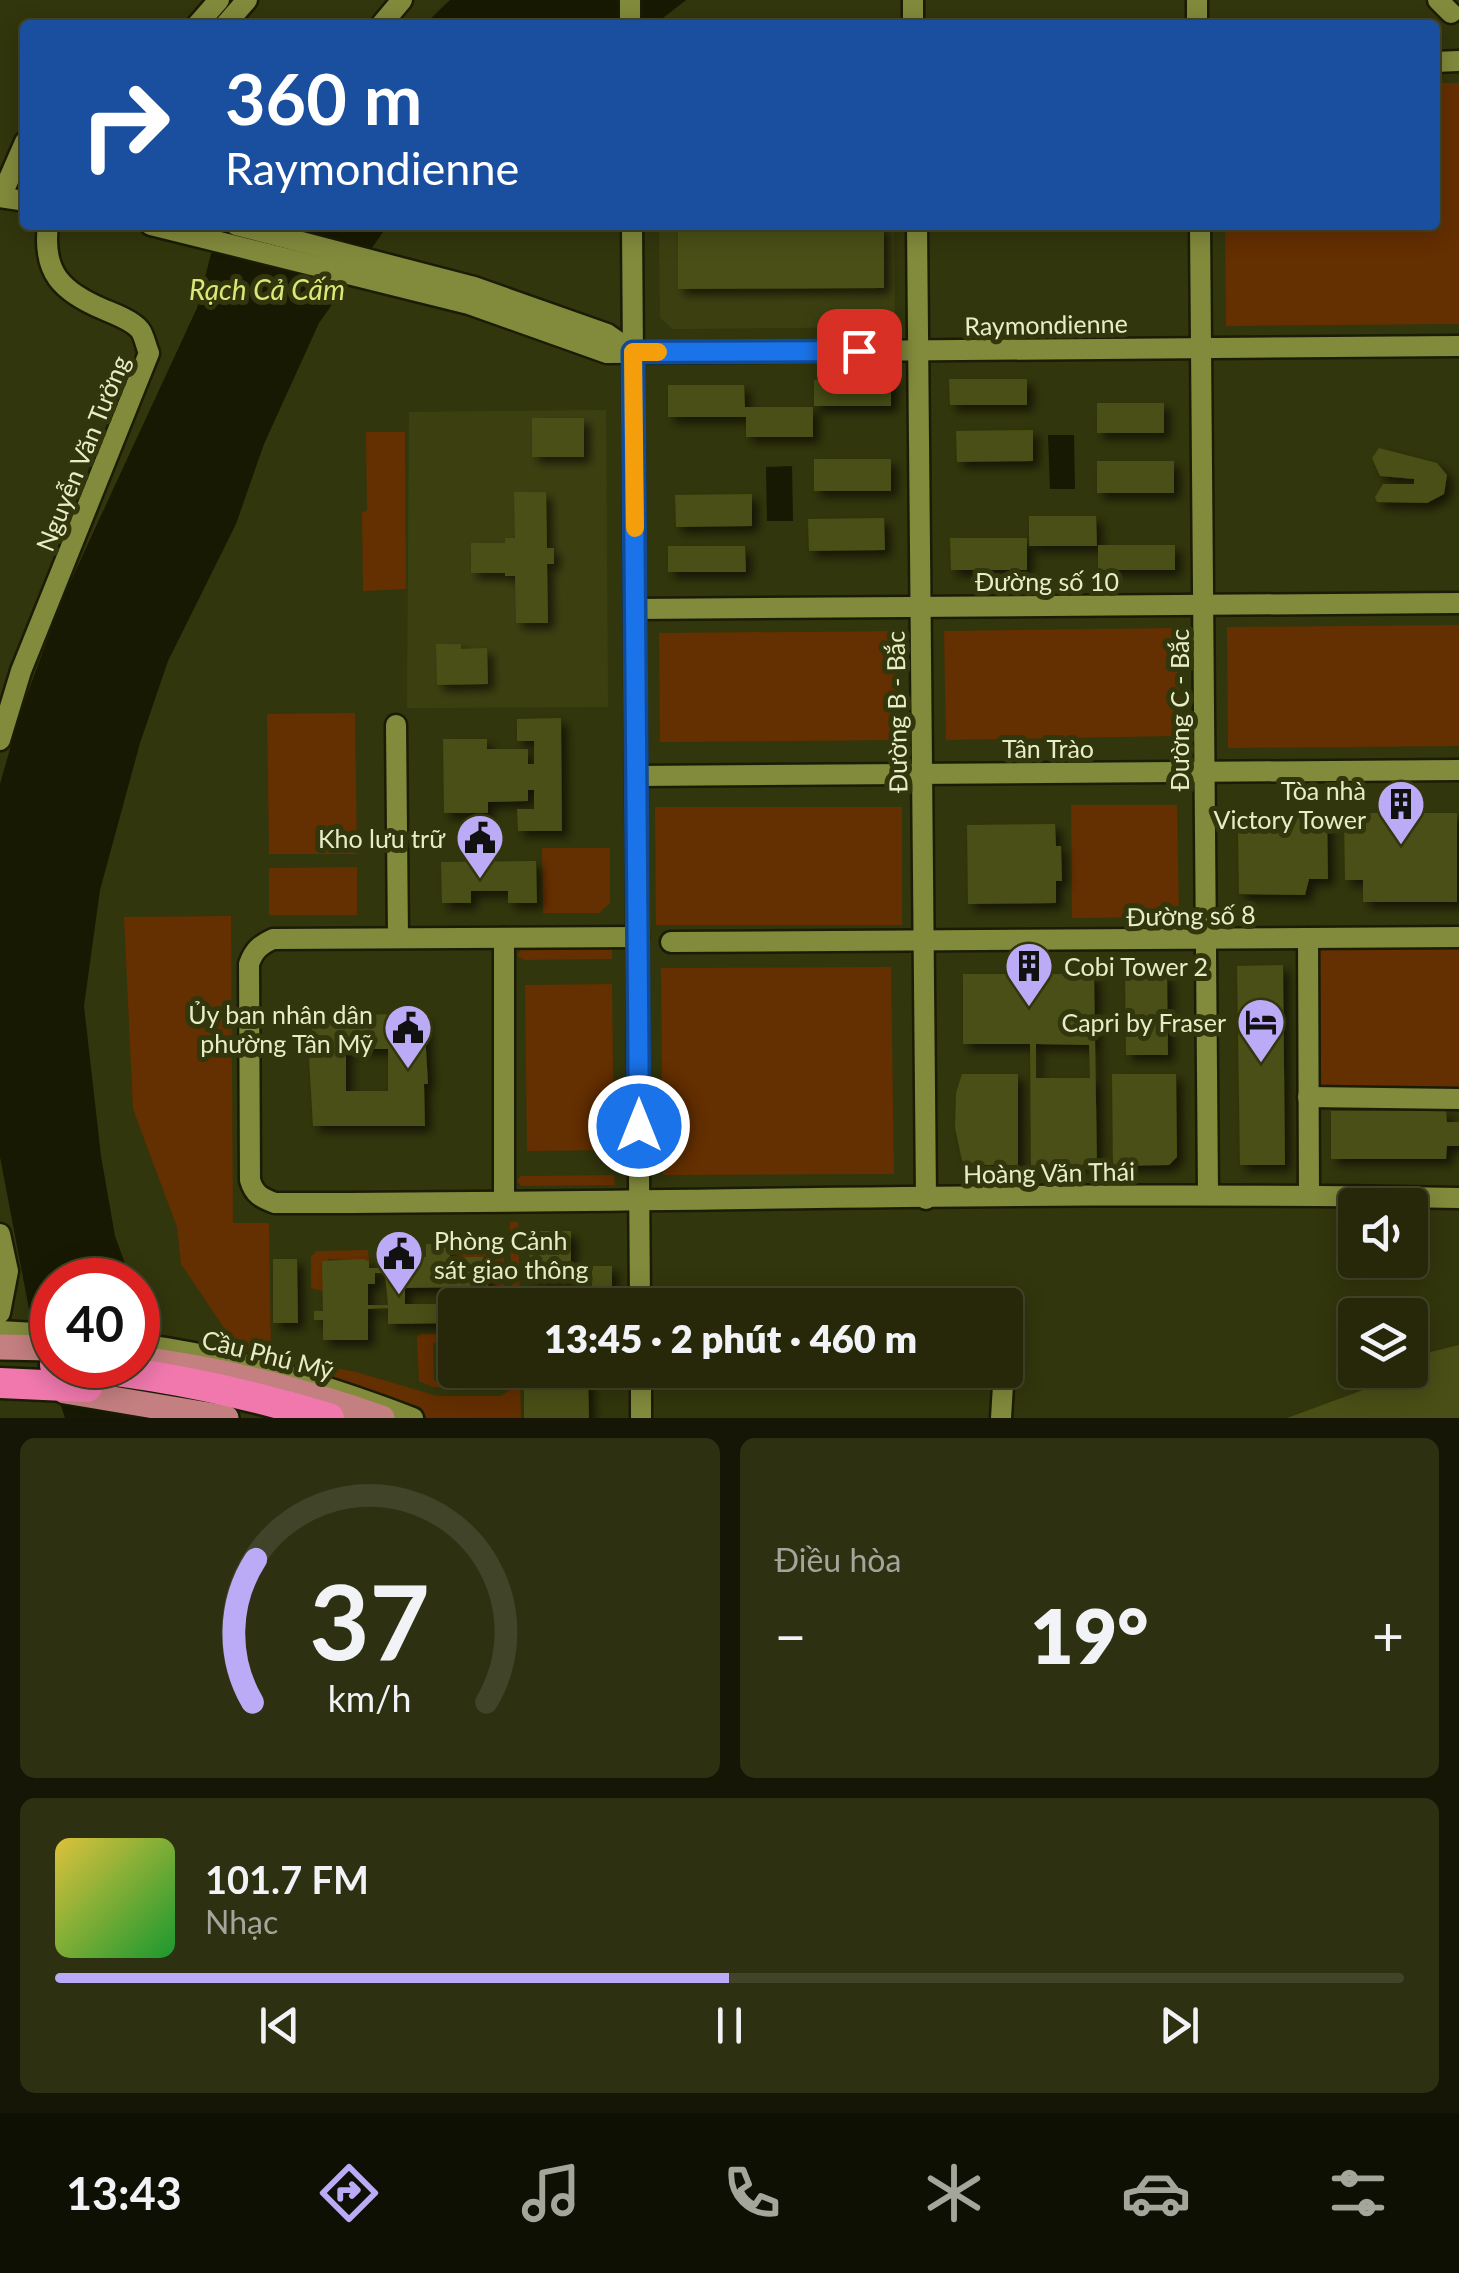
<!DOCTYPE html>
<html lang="vi">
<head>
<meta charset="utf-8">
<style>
  body { margin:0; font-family:Lato,sans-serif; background:#2e3012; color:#f1f3f6; height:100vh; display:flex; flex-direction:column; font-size:38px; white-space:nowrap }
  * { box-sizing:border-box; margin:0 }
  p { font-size:32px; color:#a4a69c }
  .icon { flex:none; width:55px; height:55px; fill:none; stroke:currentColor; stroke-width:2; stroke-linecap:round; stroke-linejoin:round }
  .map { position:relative; height:1418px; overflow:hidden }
  .details { display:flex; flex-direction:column; gap:20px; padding:20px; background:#151605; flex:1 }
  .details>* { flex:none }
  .top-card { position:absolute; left:20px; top:20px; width:1420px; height:210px; border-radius:10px; box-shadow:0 5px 25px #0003,0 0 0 2px #42442a; background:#1a4fa0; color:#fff; overflow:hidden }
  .buttons { position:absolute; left:1338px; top:1188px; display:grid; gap:20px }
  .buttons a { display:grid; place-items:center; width:90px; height:90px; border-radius:10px; background:#262809; box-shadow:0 5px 25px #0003,0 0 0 2px #42442a; font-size:50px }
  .speed { position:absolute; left:30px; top:1258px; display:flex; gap:20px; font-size:50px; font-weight:700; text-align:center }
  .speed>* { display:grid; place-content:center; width:130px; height:130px; border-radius:50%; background:#262809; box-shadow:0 5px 25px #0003,0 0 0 2px #42442a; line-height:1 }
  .speed .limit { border:15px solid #d22; background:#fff; color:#111 }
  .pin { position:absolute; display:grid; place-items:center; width:85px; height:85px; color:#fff; margin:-42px; border-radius:20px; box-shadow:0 5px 15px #0006 }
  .me { position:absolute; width:110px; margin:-55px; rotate:0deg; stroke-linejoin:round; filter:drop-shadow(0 0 8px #0008) }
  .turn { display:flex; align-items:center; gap:35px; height:210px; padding:0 40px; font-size:45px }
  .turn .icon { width:130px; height:130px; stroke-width:2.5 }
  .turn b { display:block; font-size:70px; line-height:85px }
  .big { font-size:75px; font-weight:800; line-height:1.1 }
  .details .tile { flex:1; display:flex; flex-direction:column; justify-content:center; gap:15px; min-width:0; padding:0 35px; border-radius:15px; background:#2e3012 }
  .details .dial { align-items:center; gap:0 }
  .dial svg { height:260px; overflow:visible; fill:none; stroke:#42442a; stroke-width:7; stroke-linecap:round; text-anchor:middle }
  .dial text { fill:#f1f3f6; stroke:none }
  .song { display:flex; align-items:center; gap:30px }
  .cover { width:120px; height:120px; border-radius:15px; background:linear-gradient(135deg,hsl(50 70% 55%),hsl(130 70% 35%)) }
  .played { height:10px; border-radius:5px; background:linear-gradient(90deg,#bbaaf6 50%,#42442a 50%) }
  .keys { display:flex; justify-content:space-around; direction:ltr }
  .heat { display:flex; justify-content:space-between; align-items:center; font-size:55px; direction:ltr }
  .details .tiles { flex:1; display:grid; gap:20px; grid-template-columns:1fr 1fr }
  .tile:last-child { grid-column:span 2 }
  .trip { position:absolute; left:438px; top:1288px; width:585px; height:100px; border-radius:10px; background:#262809; box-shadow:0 5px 25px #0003,0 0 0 2px #42442a; font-weight:800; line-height:100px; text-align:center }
  .tabs { display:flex; height:160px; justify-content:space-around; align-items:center; background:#0f1004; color:#a4a69c }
  .tabs .icon { width:70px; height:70px }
  .tabs .active { color:#bbaaf6 }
  .tabs b { font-size:45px; color:#f1f3f6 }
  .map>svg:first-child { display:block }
  .built { fill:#3c4011 }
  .green { fill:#642f01 }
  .water { fill:#171902 }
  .building { fill:#4a4f12; fill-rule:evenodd; filter:url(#shadow) }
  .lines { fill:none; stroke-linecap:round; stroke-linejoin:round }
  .minor-casing { stroke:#1a1d05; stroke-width:25 }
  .major-casing { stroke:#1a1d05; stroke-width:30 }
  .highway-casing { stroke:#1a1d05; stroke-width:35 }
  .minor { stroke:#828a3c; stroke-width:20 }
  .major { stroke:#c47f80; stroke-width:25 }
  .highway { stroke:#f078ad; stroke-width:30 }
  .route-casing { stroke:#114b97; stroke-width:25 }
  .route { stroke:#1a73e8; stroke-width:18 }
  .slow { stroke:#f59e0b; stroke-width:18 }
  .labels { text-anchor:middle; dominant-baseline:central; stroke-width:10; stroke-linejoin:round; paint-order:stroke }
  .street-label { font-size:25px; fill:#e7edc6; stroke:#32360c }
  .poi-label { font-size:25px; fill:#e7edc6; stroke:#32360c; text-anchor:end }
  .water-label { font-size:28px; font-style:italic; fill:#dbe778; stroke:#32360c }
</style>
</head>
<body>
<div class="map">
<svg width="1459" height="1418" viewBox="0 0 1459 1418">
  <defs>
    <filter id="shadow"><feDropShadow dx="6" dy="6" stdDeviation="5" flood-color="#0009"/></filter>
  </defs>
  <rect width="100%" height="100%" fill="#32360c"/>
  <!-- built -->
  <g class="built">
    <path d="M659,225h235l1,91 -13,11 -209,2 -13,-11z"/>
    <path d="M606,410l2,297 -201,1 2,-296z"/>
  </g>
  <!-- green -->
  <g class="green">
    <path d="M1435,83h24v241l-233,2 -1,-101h210z"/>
    <path d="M366,432h39l1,157 -43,2 -1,-79 5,-1z"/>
    <path d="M1459,625v121l-231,2 -1,-121z"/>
    <path d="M1178,628l2,108 -234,4 -2,-109z"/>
    <path d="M897,631l1,109 -238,2 -1,-109z"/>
    <path d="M355,713l2,141h-88l-2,-140z"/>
    <path d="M1071,805h106l2,112 -107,1z"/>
    <path d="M655,807h247v118h-246z"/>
    <path d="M542,848h68v55l-11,10h-56z"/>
    <path d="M357,867v48h-88v-47z"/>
    <path d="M231,916l2,307h36l2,132 85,17 81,24h64l10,-7 2,-19h7l1,48h-93l-157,-55 -1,-5 -33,-11 -56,-83 -4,-37 -44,-118 -9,-192z"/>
    <path d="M612,948v11l-87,1 -8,-4 4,-7z"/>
    <path d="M1320,949h139v138l-138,1z"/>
    <path d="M891,967l3,207 -231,1 -2,-207z"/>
    <path d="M612,984l2,166 -87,1 -2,-166z"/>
    <path d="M614,1175l1,10 -94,1 -4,-5 4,-5z"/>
    <path d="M510,1222h8l2,83h-8z"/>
    <path d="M470,1249l34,3v46l-3,6 -14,1 3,-48h-40v-3z"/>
    <path d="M368,1250l1,11 -41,-2 -5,32 -12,-3v-31l5,-6z"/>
    <path d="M455,1333v9l-22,1 1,38h21v7l-22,-1 -14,-6 -2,-44 4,-3z"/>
  </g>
  <!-- water -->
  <g class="water">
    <path d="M450,0h236l-32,25h-230z"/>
    <path d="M235,225h153l-69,98 -55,121 -28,80 -68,137 -28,82 -40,147 -16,116 17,150 14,80 16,44h-79v85h86v-67l52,120h-125l-36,-109 -29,-152v-373l20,-70 41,-112 136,-294 14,-54z"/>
    <path d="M1048,435h26l1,54h-25z"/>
    <path d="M792,466l1,55h-26l-1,-54z"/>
  </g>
  <!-- building -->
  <g class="building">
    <path d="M678,225h206v63l-206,1z"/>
    <path d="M949,379h78v26h-77z"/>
    <rect x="814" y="380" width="77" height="26"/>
    <path d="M668,385h76l1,22h68v30h-67v-20h-78z"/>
    <rect x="1097" y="403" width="67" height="30"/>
    <rect x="532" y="418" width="52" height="39"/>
    <path d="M1033,430v31l-76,1 -1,-31z"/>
    <path d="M1379,448l58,15 10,12 -3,19 -17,9 -50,-1 -2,-5 8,-13h31v-5l-34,-3 -8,-18z"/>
    <rect x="814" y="459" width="77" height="32"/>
    <rect x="1097" y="461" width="77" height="32"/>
    <path d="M514,492h32l1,56h7v16h-7l1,59h-32l-1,-47h-10v-3h-34v-30h34v-5h10z"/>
    <path d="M752,494v32l-76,1 -1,-32z"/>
    <path d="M1029,516h67l1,30h-68z"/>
    <path d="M884,518l1,32 -76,1 -1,-32z"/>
    <path d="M950,538h77v32h-76z"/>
    <rect x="1098" y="545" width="77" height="25"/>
    <path d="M668,546h77l1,26h-78z"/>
    <path d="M436,644h25v5l26,-1 1,36 -51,1z"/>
    <path d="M561,718l1,113h-44l-1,-22h17v-19h-6v11l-40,1v11h-44l-1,-74h44v10h41v15h6v-23h-17v-22z"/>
    <path d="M1344,813h113v89h-94v-22h-18z"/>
    <path d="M1327,814l1,65h-19l-4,16 -66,-1 -1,-62 3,-5 19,-1v-11z"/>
    <path d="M1055,824l1,22h5l1,35h-6v22l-88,1 -1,-79z"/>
    <path d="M536,861l1,42h-29v-12h-37v12h-29l-1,-41z"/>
    <path d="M1283,965l2,200h-45l-3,-199z"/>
    <path d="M963,974h131l3,191 -66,1 -1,-122h-67zM1036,1044l53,1 1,33h-54z"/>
    <path d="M1125,974h42l1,81h-42z"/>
    <path d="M424,1014l4,70h-4l1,42h-112l-4,-69h3v-42zM346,1049h42v42h-42z"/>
    <path d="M962,1074h56v91h-55l-8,-37 1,-35z"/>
    <path d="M1112,1074h64l1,83 -8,8 -56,1z"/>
    <path d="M1331,1111h115l1,11h12v24h-12l-1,13h-115z"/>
    <path d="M529,1231h42v46h-41z"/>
    <path d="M426,1244h24v13h40l-3,48h-16v-18l-66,1v16h50v19l-67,1v-16l-20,1v31h-45v-20h-9v-9h9l-1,-50 41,-2 6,2v7h16v-11h41zM375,1273h10l3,32h-20v-21h7z"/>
    <path d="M273,1259h24l1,64h-25z"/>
    <rect x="592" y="1266" width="20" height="20"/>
    <path d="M1459,1345v73h-172l95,-35 -5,-13h33v-13z"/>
    <path d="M588,1377l1,41h-65v-40z"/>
  </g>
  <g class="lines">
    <!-- minor casing -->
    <g class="minor-casing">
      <g id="minor">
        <path d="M630,0v25"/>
        <path d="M913,0v25"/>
        <path d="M1197,0v25"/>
        <path d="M1438,0l13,13"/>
        <path d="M197,25l22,-25"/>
        <path d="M225,25l22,-25"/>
        <path d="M381,25l21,-25"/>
        <path d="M1435,62l24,-1"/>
        <path d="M0,197l25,4"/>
        <path d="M1,197l24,-55"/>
        <path d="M151,225l318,79 138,49 852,-7"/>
        <path d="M236,225l238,62 133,47 26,18"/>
        <path d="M632,225l8,1080"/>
        <path d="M917,225l9,974"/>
        <path d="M1200,225l8,969"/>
        <path d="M635,609l824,-6"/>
        <path d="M396,725l2,213"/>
        <path d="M0,740l21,-69 128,-318c-3,-7 -5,-18 -9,-23 -7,-9 -25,-16 -35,-20 -43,-18 -63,-37 -57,-85"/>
        <path d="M637,776l822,-6"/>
        <path d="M638,937l-365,2c-13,6 -19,11 -24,25l1,216c4,14 11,18 25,23 395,0 789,-13 1184,-5"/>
        <path d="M1308,938l1,256"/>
        <path d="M671,942l788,-5"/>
        <path d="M1308,1097l151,2"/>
        <path d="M504,1201v-263"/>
        <path d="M0,1234l8,37 -8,42"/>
        <path d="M0,1331l52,3"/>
        <path d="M138,1344c94,12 186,40 275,74"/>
        <path d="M641,1370v48"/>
        <path d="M1001,1418l2,-33"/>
      </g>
    </g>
    <!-- major casing -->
    <g class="major-casing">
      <g id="major">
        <path d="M0,1347l52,1"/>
        <path d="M138,1359c83,10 164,31 244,59"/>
        <path d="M65,1391l161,27"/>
      </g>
    </g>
    <!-- highway casing -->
    <g class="highway-casing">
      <g id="highway">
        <path d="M55,1365c94,6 184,26 274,53"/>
        <path d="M0,1383l87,4"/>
      </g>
    </g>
    <!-- minor -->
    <use href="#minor" class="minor"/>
    <!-- major -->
    <use href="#major" class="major"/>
    <!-- highway -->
    <use href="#highway" class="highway"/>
  </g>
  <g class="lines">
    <!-- route casing -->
    <g class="route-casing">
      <path id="route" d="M639,1126l-6,-774 226,-1"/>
    </g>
    <!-- route -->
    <use href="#route" class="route"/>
    <!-- slow -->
    <path class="slow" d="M635,528l-2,-176h25"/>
  </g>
  <!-- icons -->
  <defs>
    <g id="building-pin" transform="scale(2.5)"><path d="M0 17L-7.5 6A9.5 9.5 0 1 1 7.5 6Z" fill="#bbaaf6" stroke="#32360c"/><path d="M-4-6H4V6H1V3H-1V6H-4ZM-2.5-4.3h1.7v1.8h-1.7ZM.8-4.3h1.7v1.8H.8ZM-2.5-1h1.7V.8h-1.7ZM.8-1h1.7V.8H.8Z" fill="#111"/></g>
    <g id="civic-pin" transform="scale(2.5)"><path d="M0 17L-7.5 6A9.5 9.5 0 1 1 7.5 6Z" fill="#bbaaf6" stroke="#32360c"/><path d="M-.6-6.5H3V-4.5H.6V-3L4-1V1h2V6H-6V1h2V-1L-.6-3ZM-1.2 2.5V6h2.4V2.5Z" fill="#111"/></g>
    <g id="hotel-pin" transform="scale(2.5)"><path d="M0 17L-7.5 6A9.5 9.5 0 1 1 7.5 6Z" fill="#bbaaf6" stroke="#32360c"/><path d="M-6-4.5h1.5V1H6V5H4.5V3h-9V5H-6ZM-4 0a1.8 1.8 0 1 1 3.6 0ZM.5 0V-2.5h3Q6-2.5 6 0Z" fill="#111"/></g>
  </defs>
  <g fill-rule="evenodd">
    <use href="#building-pin" x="1401" y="804"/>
    <use href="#civic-pin" x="480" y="838"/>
    <use href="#building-pin" x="1029" y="966"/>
    <use href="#hotel-pin" x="1261" y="1022"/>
    <use href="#civic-pin" x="408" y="1028"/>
    <use href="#civic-pin" x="399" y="1254"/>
  </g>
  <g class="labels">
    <!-- street labels -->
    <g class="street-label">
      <text transform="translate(1046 324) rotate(-1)">Raymondienne</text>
      <text transform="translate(82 453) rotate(-68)">Nguyễn Văn Tưởng</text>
      <text x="1047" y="581">Đường số 10</text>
      <text transform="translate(1179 710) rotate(-90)">Đường C - Bắc</text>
      <text transform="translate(896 712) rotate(-91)">Đường B - Bắc</text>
      <text x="1048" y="748">Tân Trào</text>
      <text transform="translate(1191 915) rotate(-1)">Đường số 8</text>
      <text transform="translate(1049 1172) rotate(-1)">Hoàng Văn Thái</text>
      <text transform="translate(268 1354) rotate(14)">Cầu Phú Mỹ</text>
    </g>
    <!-- poi labels -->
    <g class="poi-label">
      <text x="1366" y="790">Tòa nhà<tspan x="1366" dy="29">Victory Tower</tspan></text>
      <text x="445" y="838">Kho lưu trữ</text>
      <text x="1064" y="966" text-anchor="start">Cobi Tower 2</text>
      <text x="373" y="1014">Ủy ban nhân dân<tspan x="373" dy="29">phường Tân Mỹ</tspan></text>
      <text x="1226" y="1022">Capri by Fraser</text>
      <text x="434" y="1240" text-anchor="start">Phòng Cảnh<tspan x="434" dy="29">sát giao thông</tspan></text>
    </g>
    <!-- water labels -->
    <g class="water-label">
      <text x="267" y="289">Rạch Cả Cấm</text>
    </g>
  </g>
</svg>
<div class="buttons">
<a><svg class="icon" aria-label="sound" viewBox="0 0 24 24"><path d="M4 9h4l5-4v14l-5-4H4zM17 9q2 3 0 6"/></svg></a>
<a><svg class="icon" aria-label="layers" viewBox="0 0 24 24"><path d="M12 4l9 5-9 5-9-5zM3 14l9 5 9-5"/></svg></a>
</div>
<div class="speed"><div class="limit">40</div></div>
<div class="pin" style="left:859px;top:351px;background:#d93025"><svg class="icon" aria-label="arrive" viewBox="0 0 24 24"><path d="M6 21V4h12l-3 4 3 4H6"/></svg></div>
<svg class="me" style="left:639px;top:1126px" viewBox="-20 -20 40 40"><circle r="17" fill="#1a73e8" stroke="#fff" stroke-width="3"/><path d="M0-11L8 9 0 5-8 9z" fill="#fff"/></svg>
<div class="trip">13:45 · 2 phút · 460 m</div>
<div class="top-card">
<div class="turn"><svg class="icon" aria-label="right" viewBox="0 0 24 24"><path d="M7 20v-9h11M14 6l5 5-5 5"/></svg><div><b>360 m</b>Raymondienne</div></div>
</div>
</div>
<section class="details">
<div class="tiles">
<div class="tile dial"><svg viewBox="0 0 100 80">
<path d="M14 69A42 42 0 1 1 86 69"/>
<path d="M14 69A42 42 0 0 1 15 25" stroke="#bbaaf6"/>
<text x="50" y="56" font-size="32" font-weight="700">37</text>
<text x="50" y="72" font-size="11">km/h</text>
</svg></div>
<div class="tile"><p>Điều hòa</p>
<div class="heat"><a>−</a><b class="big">19°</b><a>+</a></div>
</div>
<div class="tile">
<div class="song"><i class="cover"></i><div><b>101.7 FM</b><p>Nhạc</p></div></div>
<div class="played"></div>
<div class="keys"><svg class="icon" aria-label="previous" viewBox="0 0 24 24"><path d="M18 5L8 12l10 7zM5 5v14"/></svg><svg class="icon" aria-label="pause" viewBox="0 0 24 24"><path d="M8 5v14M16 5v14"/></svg><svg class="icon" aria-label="next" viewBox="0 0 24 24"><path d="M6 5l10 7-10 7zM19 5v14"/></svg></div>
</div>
</div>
</section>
<nav class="tabs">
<b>13:43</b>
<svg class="icon active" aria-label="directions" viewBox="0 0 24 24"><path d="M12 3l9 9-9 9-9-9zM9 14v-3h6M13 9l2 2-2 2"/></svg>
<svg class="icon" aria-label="music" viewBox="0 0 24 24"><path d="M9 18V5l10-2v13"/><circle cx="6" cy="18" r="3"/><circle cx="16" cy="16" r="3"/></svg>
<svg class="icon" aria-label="phone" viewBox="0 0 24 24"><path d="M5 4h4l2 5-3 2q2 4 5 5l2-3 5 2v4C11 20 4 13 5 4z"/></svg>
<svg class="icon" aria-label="climate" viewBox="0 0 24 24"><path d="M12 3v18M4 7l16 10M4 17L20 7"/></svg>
<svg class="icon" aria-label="car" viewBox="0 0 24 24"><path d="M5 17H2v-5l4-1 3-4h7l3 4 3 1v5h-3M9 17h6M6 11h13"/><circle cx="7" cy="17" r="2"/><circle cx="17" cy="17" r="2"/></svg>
<svg class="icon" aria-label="filters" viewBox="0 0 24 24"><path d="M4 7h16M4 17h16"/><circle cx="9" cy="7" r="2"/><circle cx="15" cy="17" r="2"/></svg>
</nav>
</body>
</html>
